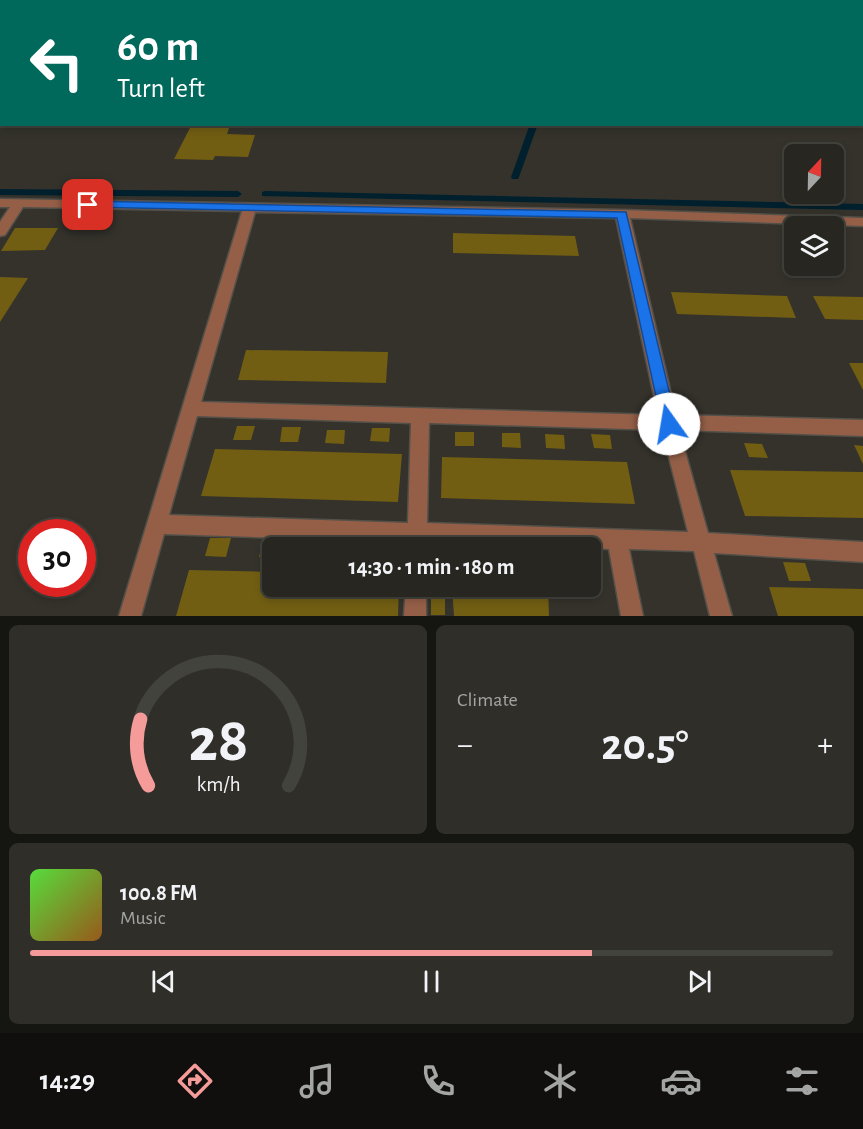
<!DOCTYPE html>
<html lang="en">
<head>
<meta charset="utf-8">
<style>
  body { margin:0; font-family:"Alegreya Sans",sans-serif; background:#2f2e29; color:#f1f3f6; height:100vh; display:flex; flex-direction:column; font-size:22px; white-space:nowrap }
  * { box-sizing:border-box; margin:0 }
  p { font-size:20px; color:#a4a5a5 }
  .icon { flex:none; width:33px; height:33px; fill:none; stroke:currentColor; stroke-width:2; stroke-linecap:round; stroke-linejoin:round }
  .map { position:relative; height:616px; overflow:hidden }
  .sheet { display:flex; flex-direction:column; gap:9px; padding:9px; background:#151512; flex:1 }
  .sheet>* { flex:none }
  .hud { position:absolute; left:0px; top:0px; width:864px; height:126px; box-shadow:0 3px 9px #0003,0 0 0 2px #43433e; background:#00695c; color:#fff; overflow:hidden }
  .needle { width:39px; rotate:22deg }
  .fabs { position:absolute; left:784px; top:144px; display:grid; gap:12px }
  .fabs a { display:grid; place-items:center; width:60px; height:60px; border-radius:9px; background:#272620; box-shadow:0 3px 9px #0003,0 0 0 2px #43433e; font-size:30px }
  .speed { position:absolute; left:18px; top:519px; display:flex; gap:12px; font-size:30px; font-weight:700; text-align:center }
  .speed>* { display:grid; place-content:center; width:78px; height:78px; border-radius:50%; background:#272620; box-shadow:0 3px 9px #0003,0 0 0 2px #43433e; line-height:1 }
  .speed .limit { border:9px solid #d22; background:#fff; color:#111 }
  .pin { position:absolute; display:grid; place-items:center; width:51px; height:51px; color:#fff; margin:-26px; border-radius:12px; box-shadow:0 3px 9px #0006 }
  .me { position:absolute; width:66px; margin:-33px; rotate:347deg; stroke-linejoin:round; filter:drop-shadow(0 0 4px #0008) }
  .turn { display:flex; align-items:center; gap:21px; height:126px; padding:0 18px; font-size:27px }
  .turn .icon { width:78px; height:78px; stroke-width:2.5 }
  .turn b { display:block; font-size:42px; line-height:51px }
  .big { font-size:45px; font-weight:700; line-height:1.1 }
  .sheet .card { flex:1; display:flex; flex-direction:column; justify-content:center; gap:9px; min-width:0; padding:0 21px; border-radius:9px; background:#2f2e29 }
  .sheet .dial { align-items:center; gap:0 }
  .dial svg { height:156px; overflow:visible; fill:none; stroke:#43433e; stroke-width:7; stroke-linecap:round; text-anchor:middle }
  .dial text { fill:#f1f3f6; stroke:none }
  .song { display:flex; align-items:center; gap:18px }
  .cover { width:72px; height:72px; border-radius:9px; background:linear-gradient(135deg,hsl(110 70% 55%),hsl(30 70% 35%)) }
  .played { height:6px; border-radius:3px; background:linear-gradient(90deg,#f59b9a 70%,#43433e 70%) }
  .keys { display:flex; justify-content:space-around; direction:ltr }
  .heat { display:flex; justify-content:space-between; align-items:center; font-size:33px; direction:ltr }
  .sheet .tiles { flex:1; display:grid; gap:9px; grid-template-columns:1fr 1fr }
  .card:last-child { grid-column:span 2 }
  .trip { position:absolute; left:262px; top:537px; width:339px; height:60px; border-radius:9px; background:#272620; box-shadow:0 3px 9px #0003,0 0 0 2px #43433e; font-weight:700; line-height:60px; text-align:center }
  .tabs { display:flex; height:96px; justify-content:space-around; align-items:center; background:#100f0d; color:#a4a5a5 }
  .tabs .icon { width:42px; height:42px }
  .tabs .selected { color:#f59b9a }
  .tabs b { font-size:27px; color:#f1f3f6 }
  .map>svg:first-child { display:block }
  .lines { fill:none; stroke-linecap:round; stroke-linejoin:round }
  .stream { fill:#01202e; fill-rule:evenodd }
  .building { fill:#715e13 }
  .minor-casing { stroke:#525049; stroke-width:3 }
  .minor { fill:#955f47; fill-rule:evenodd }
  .route { fill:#1a73e8; stroke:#114b97; stroke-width:1.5 }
</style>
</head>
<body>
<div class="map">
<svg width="863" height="616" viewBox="0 0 863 616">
  <rect width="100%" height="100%" fill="#34322b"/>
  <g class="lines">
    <!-- stream -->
    <g class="stream">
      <path d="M574,0h6l-7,2z"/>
      <path d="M530,124h8l-19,53 -1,2h-6l-1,-2z"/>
      <path d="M0,189l238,2 4,3 -4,3 -238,-2z"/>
      <path d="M265,191l598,13v6l-601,-14v-4z"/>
    </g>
  </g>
  <!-- building -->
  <g class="building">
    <path d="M192,124h28l-2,4h11l-2,6 28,1 -7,22 -33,-1 -2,4 -39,-1z"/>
    <path d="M15,228h43l-13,22 -44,1z"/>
    <path d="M453,233l122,3 4,20 -126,-3z"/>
    <path d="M0,277l28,1 -28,44z"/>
    <path d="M671,292l116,4 9,22 -119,-4z"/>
    <path d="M813,296l50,1v23l-38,-1z"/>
    <path d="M246,350l142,2 -2,31 -148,-3z"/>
    <path d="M849,363h14v27z"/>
    <path d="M237,426h18l-4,14h-18z"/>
    <path d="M282,427h19l-3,15h-18z"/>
    <path d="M372,428h18l-1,14 -19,-1z"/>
    <path d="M327,430h18l-1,14 -19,-1z"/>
    <rect x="455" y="432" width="19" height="14"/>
    <path d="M502,433h18l1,15 -19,-1z"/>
    <path d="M545,434l19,1 1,14 -19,-1z"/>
    <path d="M591,434l19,1 2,14 -18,-1z"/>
    <path d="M744,443l18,1 6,14 -19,-1z"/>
    <path d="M854,445l9,1v18z"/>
    <path d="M215,449l187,5 -4,48 -197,-6z"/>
    <path d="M442,457l185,5 8,42 -194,-6z"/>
    <path d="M730,470l133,2v46l-118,-2z"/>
    <path d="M210,538h21l-5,19 -21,-1z"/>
    <path d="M263,539l20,1 -1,8h-9v10l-14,-1z"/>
    <path d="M363,539l21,1 -1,8h-20z"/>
    <path d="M313,541h21l-1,7h-21z"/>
    <path d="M783,562l22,1 6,18h-22z"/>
    <path d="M189,570l84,2v14h126l-1,30h-222z"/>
    <rect x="431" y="586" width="14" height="29"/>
    <path d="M452,586h96l1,30h-95z"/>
    <path d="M769,587l94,2v27h-85z"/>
  </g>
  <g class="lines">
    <!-- minor casing -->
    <g class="minor-casing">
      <g id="minor">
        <rect x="862" y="27" width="1" height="6"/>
        <rect x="862" y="53" width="1" height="7"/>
        <path d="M0,199l622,11 241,8v8l-233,-8 46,197 187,5v16l-184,-6 29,103 155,9v20l-149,-9 18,63h-22l-16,-65 -65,-2 14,67h-22l-12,-67 -182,-7v6h-20v-6l-243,-8 -23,82h-22l123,-405 -219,-4 -18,28 -5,1v-14l10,-15h-10zM255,212l361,6 42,197 -457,-13zM197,416l214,7 -3,100 -239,-8zM429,423l233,7 26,102 -261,-9z"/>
        <path d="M406,586h20v30h-22z"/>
      </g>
    </g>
    <!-- minor -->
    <use href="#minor" class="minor"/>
  </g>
  <!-- route -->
  <path class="route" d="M88,201l538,11 51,212 -2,5 -6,2 -5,-2 -2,-5 -45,-206 -533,-11v-5z"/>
</svg>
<div class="fabs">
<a><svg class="needle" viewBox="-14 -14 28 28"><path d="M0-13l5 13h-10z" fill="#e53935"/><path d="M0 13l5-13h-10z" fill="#a4a5a5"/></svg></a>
<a><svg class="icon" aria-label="layers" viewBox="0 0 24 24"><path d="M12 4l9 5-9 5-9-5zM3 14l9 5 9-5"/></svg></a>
</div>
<div class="speed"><div class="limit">30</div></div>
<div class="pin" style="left:88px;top:205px;background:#d93025"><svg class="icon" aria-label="arrive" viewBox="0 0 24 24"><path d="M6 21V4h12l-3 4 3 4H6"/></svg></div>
<svg class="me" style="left:669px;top:424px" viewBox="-20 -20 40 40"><circle r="19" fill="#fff"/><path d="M0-13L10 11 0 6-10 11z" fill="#1a73e8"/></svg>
<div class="trip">14:30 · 1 min · 180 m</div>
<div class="hud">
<div class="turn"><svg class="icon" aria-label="left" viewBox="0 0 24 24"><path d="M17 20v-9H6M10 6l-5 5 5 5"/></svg><div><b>60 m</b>Turn left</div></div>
</div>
</div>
<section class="sheet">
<div class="tiles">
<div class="card dial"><svg viewBox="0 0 100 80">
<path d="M14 69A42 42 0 1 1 86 69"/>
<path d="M14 69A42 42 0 0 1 10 35" stroke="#f59b9a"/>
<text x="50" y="56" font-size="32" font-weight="700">28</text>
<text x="50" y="72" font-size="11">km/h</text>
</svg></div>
<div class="card"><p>Climate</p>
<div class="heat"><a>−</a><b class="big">20.5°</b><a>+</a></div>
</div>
<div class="card">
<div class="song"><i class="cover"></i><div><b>100.8 FM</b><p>Music</p></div></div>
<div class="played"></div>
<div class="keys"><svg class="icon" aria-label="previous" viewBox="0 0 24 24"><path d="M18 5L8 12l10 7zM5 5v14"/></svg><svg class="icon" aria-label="pause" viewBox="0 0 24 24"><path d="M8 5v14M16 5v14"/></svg><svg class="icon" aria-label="next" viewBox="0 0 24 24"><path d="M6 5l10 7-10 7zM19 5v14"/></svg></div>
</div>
</div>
</section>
<nav class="tabs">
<b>14:29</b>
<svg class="icon selected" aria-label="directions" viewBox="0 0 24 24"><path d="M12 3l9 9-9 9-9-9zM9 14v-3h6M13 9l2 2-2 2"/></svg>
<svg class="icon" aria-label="music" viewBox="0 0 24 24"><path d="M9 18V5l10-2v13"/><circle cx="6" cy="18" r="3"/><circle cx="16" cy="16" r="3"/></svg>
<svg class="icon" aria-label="phone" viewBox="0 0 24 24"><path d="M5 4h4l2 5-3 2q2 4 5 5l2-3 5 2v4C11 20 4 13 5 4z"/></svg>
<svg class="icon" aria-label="climate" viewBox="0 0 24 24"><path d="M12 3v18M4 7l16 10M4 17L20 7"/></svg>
<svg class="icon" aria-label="car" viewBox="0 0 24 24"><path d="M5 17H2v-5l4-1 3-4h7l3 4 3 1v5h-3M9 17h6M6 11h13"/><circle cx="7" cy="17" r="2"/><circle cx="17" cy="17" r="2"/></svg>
<svg class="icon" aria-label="filters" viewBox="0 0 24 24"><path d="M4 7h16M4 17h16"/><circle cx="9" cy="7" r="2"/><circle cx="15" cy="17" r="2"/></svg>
</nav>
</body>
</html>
